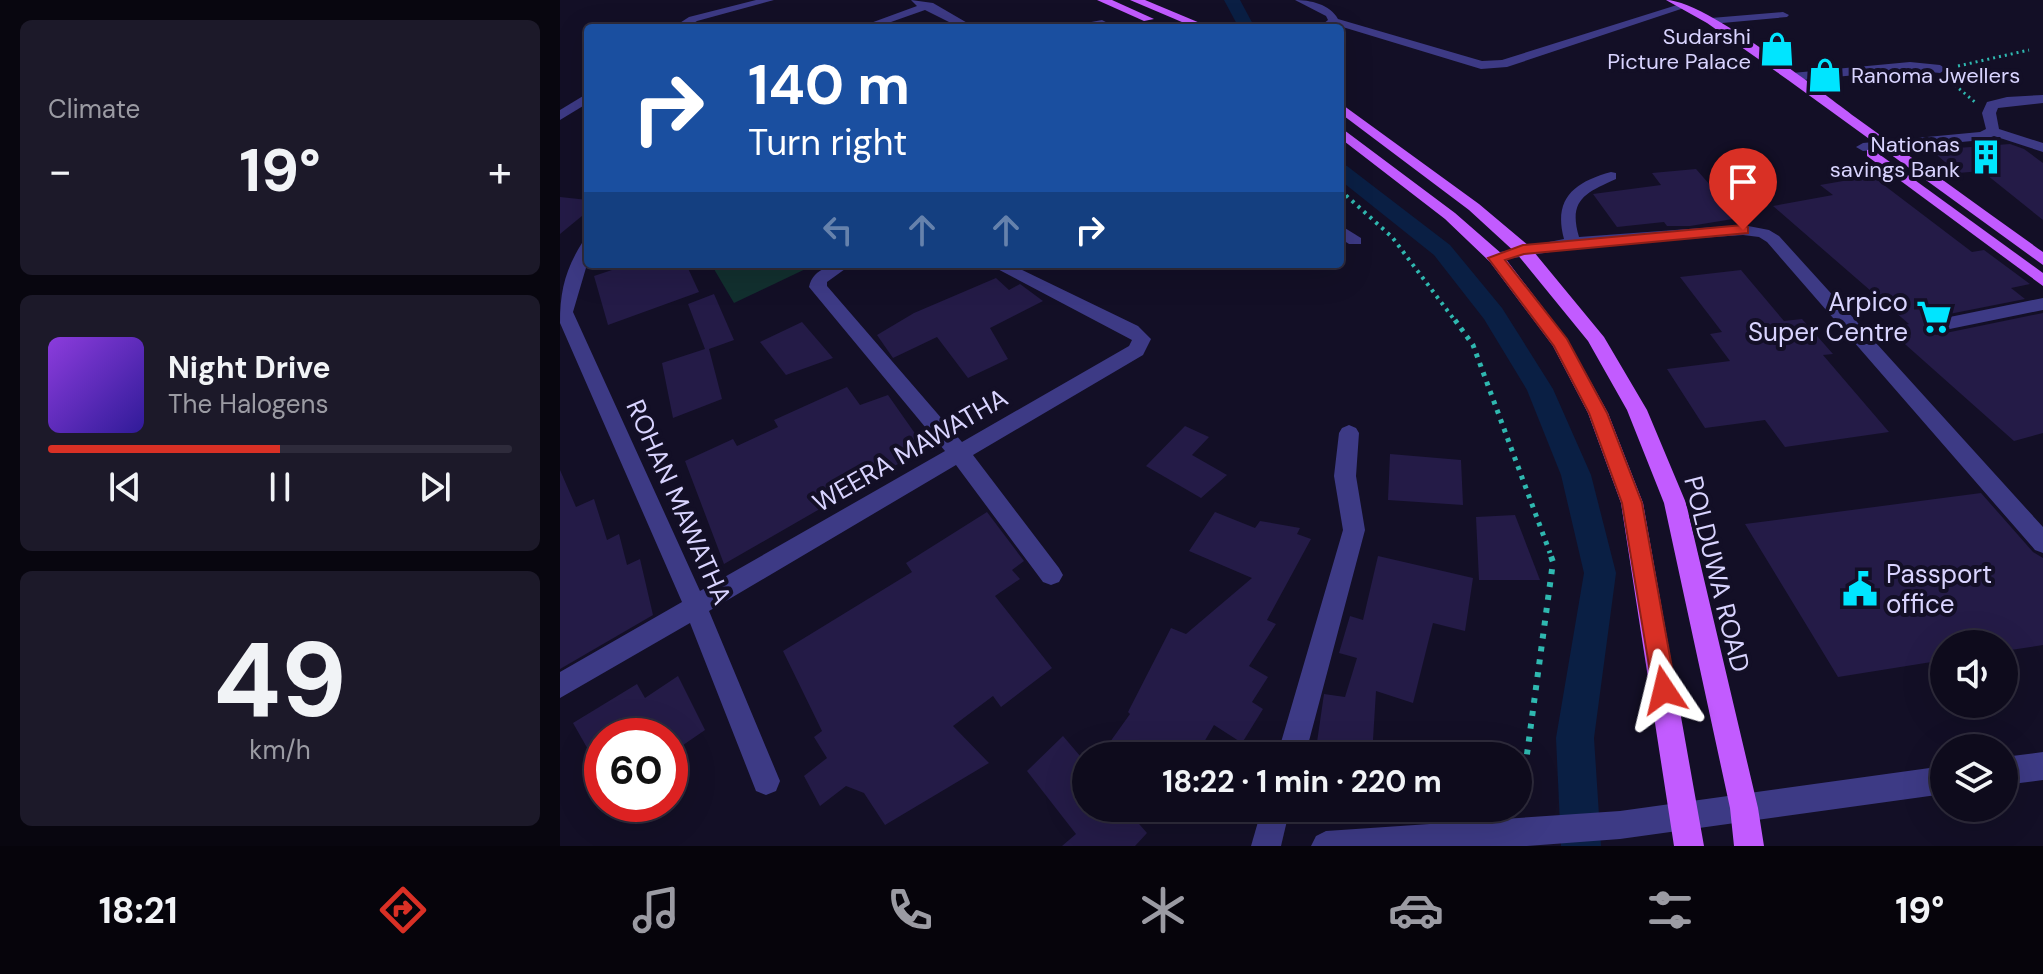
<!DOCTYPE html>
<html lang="en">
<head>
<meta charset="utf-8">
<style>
  body { margin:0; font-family:"DM Sans",sans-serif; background:#1c1929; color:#f1f3f6; height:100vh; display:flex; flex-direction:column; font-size:30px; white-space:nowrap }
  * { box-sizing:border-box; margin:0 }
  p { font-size:26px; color:#9b9ba3 }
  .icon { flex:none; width:44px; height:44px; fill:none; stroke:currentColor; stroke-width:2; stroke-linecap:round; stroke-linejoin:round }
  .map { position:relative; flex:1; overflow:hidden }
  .sheet { display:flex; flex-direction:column; gap:20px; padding:20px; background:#08060f; width:560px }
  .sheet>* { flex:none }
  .hud { position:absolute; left:24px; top:24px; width:760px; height:244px; border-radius:8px; box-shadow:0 8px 32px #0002,0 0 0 2px #2e2b3b; background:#1a4fa0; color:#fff; overflow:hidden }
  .tools { position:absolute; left:1370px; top:630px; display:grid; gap:16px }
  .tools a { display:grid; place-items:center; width:88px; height:88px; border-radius:50%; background:#0e0b1c; box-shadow:0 8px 32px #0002,0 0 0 2px #2e2b3b; font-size:40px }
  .speed { position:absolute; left:24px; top:718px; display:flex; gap:16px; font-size:40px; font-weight:700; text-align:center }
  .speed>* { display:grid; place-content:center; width:104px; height:104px; border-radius:50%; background:#0e0b1c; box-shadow:0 8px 32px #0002,0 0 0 2px #2e2b3b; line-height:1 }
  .speed .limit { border:12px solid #d22; background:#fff; color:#111 }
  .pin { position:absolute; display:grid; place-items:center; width:68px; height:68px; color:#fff; margin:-82px -34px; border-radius:50% 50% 50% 0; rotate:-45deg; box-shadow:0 0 8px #0007 }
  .pin .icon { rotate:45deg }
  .me { position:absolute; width:88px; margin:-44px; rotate:350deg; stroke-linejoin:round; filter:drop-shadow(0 0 6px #0008) }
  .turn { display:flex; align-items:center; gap:28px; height:168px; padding:0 32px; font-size:36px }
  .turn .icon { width:104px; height:104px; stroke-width:2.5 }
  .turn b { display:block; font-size:56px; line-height:68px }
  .lanes { display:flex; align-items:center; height:76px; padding:0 32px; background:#0003; justify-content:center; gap:40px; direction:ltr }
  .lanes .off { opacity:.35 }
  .big { font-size:60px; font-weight:700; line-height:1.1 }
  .sheet .tile { flex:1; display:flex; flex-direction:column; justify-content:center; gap:12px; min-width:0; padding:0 28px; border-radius:12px; background:#1c1929 }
  .sheet .dial { align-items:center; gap:0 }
  .dial b { font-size:104px; line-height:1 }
  .song { display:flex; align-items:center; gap:24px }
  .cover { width:96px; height:96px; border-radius:12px; background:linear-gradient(135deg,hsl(270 70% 55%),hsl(250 70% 35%)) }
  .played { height:8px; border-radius:4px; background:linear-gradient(90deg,#d93025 50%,#2e2b3b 50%) }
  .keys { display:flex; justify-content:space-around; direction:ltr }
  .heat { display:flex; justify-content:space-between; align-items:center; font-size:44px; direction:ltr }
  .trip { position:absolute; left:512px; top:742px; width:460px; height:80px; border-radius:40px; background:#0e0b1c; box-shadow:0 8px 32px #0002,0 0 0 2px #2e2b3b; font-weight:700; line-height:80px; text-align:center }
  .tab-bar { display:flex; height:128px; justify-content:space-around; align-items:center; background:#06040b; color:#9b9ba3 }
  .tab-bar .icon { width:56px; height:56px }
  .tab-bar .active { color:#d93025 }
  .tab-bar b { font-size:36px; color:#f1f3f6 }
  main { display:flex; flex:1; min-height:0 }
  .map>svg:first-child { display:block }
  .green { fill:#12302f }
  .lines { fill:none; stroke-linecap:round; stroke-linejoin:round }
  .canal { fill:#0a1f44; fill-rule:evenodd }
  .building { fill:#241b47 }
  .path-far3 { stroke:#2fb8b0; stroke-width:3; stroke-dasharray:2 4; stroke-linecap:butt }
  .path-far2 { stroke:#2fb8b0; stroke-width:4; stroke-dasharray:3 5; stroke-linecap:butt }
  .path-far1 { stroke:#2fb8b0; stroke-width:5; stroke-dasharray:4 6; stroke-linecap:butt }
  .path { stroke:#2fb8b0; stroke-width:6; stroke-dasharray:5 8; stroke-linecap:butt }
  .minor { fill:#3d3a85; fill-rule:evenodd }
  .major { fill:#c25bff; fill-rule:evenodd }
  .route { fill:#d93025; stroke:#8d1f18; stroke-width:2 }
  .labels { text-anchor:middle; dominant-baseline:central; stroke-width:8; stroke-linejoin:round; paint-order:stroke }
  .far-poi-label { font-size:22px; fill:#d9d4ff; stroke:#130f26; text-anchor:end }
  .poi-label { font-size:26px; fill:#d9d4ff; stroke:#130f26; text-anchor:end }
  .street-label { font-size:26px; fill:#d9d4ff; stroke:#130f26 }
</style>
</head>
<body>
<main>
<section class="sheet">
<div class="tile"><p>Climate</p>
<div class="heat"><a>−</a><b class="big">19°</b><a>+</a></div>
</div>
<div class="tile">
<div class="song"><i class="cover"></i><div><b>Night Drive</b><p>The Halogens</p></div></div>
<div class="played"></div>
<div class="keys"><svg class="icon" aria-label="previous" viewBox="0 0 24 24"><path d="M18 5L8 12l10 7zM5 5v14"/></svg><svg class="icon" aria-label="pause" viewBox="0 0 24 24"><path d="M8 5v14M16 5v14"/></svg><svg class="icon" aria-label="next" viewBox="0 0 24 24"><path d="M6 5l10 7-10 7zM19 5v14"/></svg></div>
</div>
<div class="tile dial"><b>49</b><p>km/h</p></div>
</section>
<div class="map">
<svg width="1483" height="846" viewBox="0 0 1483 846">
  <rect width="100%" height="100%" fill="#130f26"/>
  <!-- green -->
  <path class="green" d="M151,264h105l-82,39z"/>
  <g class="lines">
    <!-- canal -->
    <g class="canal">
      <path d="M664,0h16l15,28h-16z"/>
      <path d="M780,164l7,2 103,79 52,63 51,81 38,86 25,98 -22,165 7,108h-40l-5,-108 28,-165 -23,-98 -34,-85 -43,-71 -50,-64 -94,-75z"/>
    </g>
  </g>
  <!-- building -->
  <g class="building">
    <path d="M1450,144l14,5 19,14v57l-61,-49 -24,2 -27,-23z"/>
    <path d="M1136,169l43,49 -49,8h-23l-3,-4 -47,5 -24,-33 68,-9 -9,-12z"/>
    <path d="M1312,176l100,76 12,-2 46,34 -19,4 14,11 -91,18 -11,10 13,8 107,-22v120l-29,8 -126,-112 21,-5 -136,-118 60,-11 -13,-10z"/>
    <path d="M0,197l28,3v11l-28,23z"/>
    <path d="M70,264h56l13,28 -91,33 -14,-49z"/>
    <path d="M1181,270l43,51 18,-2 31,35 -10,1 66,77 -104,15 -20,-27 -60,8 -38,-59 63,-8 -20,-27 12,-2 -42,-55z"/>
    <path d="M436,278l13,12 11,-6 23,17 -53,27 18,31 -40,19 -31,-41 -44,21 -16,-23 37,-22z"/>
    <path d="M154,294l20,46 -25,9 13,50 -49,19 -11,-55 43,-14 -17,-45z"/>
    <path d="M242,322l31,36 -47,17 -26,-33z"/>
    <path d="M287,387l13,18 28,-10 33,47 -21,12 5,6 -181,104 -39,-103 48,-22 4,7 41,-19 -4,-7z"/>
    <path d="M625,426l24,11 -17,18 35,20 -26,23 -55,-32z"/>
    <path d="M830,454l71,6 2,45 -75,-5z"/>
    <path d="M0,470l16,37 18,-8 13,41 12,-6 8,31 13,-6 13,56 -93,54z"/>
    <path d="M1421,493l52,59 10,6v87l-39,6v-7h-60v16l-106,17 -93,-153z"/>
    <path d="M427,512l37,49 -12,9 8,9 -25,17 57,72 -51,39 -8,-11 -40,30 36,37 -104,62 -21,-32 -18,-7 -26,20 -16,-30 23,-18 -13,-21 8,-6 -39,-80 129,-79 -6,-9z"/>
    <path d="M655,512l40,16 5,-7 40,7 -3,6 14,5 -44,81 9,4 -27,42 19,11 -16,25 11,7 -21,34 -28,-18 -18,31h-96l30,-42 -2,-2 43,-84 15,6 66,-56 -63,-27z"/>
    <path d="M955,515l25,65h-61l-3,-63z"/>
    <path d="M818,556l95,22 -8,53 -32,-8 -20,80 -37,-12 -4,65h-57l9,-62 21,3 12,-39 -18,-5 11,-37 13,4z"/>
    <path d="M118,676l27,54 -35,24v-18h-68v38l-29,-51 64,-39 8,14z"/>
    <path d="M503,736l23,27v45h39l22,25 -12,13h-73l14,-12 -49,-63z"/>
  </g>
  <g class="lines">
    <!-- path-far3 -->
    <g class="path-far3">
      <path d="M1398,66l71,-16"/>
      <path d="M1390,81l26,22"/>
    </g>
    <!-- path-far2 -->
    <path class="path-far2" d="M780,190l52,47 64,85"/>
    <!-- path-far1 -->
    <path class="path-far1" d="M895,320l18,25 77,208"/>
    <!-- path -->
    <path class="path" d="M960,806l33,-244 -4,-11"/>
    <!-- minor -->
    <g class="minor">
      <path d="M196,0h18l-77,21 -11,7h-14l17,-11z"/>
      <path d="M351,0l22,3 43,25h-15l-36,-18 -51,18h-17l60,-22z"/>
      <path d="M735,0c15,0 35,4 43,19l144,42 20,-1 175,-55 10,2 -180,60 -26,2 -145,-44 -18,3 10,-8 -2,-4z"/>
      <path d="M1223,12l6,3 -2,2 -76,7 -6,-3 6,-3z"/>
      <path d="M542,20l15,8h-49l2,-2z"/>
      <path d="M1350,62l30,3 6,4 -6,4 -30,-3 -118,11 -6,-4 6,-4z"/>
      <path d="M28,93v10l-28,17v-10z"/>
      <path d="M1483,95v8l-45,5 -2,5 3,16 44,14v9l-49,-16 -11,4 -120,11 -7,-4 7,-4 117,-11 6,-3 -4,-16 5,-11 20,-5z"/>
      <path d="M1051,172l5,1v6c-31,14 -48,21 -37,58l164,-12 26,5 10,6 264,291v26l-8,-3 -268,-308 -8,-5 -16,-2 -157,11 -96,16 -2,-4 2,-4 74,-15c-11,-40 10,-57 47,-67z"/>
      <path d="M780,225l21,13v6h-12l-9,-6z"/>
      <path d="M28,242v19l-15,51 127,279 245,-140 -136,-164c4,-20 26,-23 43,-23l-25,18v4l135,156 167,-96 3,-6 -144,-76h22l128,62 13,13 -8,16 -170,100 86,113 4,7 -4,7 -8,3 -8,-3 -87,-117 -247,146 71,170 -4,10 -10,4 -10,-4 -66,-168 -130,75v-26l122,-70 -122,-279c0,-31 5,-53 22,-80z"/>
      <path d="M1483,298v12l-108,22 -9,-6 9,-6z"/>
      <path d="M789,425l7,3 3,5 -3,43 9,54 -60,226h-28l66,-226 -9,-54 5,-43 3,-5z"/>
      <path d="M1483,752v28l-39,5v-28z"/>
      <path d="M1384,766v28l-324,45 -93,7h-216l5,-10 10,-5 294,-20z"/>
      <path d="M702,808h28l-9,38h-30z"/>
    </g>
    <!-- major -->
    <g class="major">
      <path d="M537,0h15l42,19 -10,2z"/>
      <path d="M570,0h15l67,28h-16z"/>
      <path d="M1106,0c39,0 152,90 189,117 63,45 125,90 188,135v13l-255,-185 -81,-57z"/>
      <path d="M780,103l139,101 50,42 75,91 43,73 39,93 72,305 6,38h-30l-4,-38 -66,-305 -37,-93 -39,-69 -71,-87 -48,-44 -129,-97z"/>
      <path d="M780,127l115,86 47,41 65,85 41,74 35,90 61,343h-30l-53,-343 -33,-90 -35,-67 -63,-84 -45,-43 -105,-81z"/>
      <path d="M1312,149l171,124v13l-176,-130v-6z"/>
    </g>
  </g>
  <!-- route -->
  <path class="route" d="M1183,225l5,2v6l-224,21 -19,6 62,79 40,74 35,90 34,187 -3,8 -9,4 -8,-4 -3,-8 -31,-187 -33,-90 -35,-67 -66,-88 35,-13z"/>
  <!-- icons -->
  <defs>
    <g id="shop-bare" transform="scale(2.76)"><path d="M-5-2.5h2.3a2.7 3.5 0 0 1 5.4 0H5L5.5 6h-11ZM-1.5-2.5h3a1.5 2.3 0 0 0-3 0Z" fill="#00e5ff" stroke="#130f26" stroke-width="2.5" paint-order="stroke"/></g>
    <g id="building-bare" transform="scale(2.76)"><path d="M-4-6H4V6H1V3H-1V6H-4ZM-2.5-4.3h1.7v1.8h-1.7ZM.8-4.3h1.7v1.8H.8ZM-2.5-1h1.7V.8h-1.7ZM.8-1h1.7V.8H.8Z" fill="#00e5ff" stroke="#130f26" stroke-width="2.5" paint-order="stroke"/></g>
    <g id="supermarket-bare" transform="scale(2.76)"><path d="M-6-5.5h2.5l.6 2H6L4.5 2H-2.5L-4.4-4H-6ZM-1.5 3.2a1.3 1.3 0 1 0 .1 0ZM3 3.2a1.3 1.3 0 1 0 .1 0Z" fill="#00e5ff" stroke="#130f26" stroke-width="2.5" paint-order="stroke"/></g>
    <g id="civic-bare" transform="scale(2.76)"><path d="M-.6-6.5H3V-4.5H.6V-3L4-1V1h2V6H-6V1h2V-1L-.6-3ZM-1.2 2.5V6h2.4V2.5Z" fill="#00e5ff" stroke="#130f26" stroke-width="2.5" paint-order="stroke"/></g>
  </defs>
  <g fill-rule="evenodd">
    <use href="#shop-bare" x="1217" y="49"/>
    <use href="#shop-bare" x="1265" y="75"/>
    <use href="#building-bare" x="1426" y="157"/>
    <use href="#supermarket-bare" x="1374" y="317"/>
    <use href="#civic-bare" x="1300" y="589"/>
  </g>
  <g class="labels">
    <!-- far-poi labels -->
    <g class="far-poi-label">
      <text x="1191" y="36">Sudarshi<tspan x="1191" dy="25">Picture Palace</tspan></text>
      <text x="1291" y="75" text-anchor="start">Ranoma Jwellers</text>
      <text x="1400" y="144">Nationas<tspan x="1400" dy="25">savings Bank</tspan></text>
    </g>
    <!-- poi labels -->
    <g class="poi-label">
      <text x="1348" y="302">Arpico<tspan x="1348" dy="30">Super Centre</tspan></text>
      <text x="1326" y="574" text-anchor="start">Passport<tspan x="1326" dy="30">office</tspan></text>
    </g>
    <!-- street labels -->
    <g class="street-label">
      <text transform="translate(350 450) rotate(-30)">WEERA MAWATHA</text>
      <text transform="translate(119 502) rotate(66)">ROHAN MAWATHA</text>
      <text transform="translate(1157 574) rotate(76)">POLDUWA ROAD</text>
    </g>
  </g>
</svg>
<div class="tools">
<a><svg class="icon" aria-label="sound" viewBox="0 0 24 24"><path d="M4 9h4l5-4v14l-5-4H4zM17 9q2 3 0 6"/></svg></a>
<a><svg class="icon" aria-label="layers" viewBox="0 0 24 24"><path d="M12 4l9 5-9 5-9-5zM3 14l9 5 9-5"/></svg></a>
</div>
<div class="speed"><div class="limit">60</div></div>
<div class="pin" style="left:1183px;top:230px;background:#d93025"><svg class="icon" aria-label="arrive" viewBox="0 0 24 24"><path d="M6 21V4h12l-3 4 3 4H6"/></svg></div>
<svg class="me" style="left:1104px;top:690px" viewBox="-20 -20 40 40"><path d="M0-17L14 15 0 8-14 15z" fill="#d93025" stroke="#fff" stroke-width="4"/></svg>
<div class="trip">18:22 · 1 min · 220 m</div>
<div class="hud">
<div class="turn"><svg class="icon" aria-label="right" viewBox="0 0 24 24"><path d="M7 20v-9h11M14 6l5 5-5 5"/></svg><div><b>140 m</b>Turn right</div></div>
<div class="lanes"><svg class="icon off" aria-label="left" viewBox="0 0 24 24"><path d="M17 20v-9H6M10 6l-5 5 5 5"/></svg><svg class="icon off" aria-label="ahead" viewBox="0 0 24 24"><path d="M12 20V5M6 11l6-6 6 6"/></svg><svg class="icon off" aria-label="ahead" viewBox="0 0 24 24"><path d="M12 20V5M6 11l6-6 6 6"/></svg><svg class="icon" aria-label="right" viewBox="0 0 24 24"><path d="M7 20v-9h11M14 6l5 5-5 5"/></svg></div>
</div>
</div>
</main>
<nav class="tab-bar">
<b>18:21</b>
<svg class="icon active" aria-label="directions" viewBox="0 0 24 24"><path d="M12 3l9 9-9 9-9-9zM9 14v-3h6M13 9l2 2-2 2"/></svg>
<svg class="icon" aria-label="music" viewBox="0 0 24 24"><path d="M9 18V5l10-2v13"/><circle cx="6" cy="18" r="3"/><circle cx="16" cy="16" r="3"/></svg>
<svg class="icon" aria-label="phone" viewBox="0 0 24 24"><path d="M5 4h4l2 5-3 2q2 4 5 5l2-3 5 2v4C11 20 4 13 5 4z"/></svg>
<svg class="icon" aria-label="climate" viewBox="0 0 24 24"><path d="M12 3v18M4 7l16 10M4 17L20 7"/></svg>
<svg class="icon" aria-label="car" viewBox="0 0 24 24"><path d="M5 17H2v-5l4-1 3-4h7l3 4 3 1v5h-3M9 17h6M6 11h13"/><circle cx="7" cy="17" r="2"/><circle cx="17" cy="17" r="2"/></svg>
<svg class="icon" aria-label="filters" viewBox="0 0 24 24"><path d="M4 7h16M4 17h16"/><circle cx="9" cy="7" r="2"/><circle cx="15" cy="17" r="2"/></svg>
<b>19°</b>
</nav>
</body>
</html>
